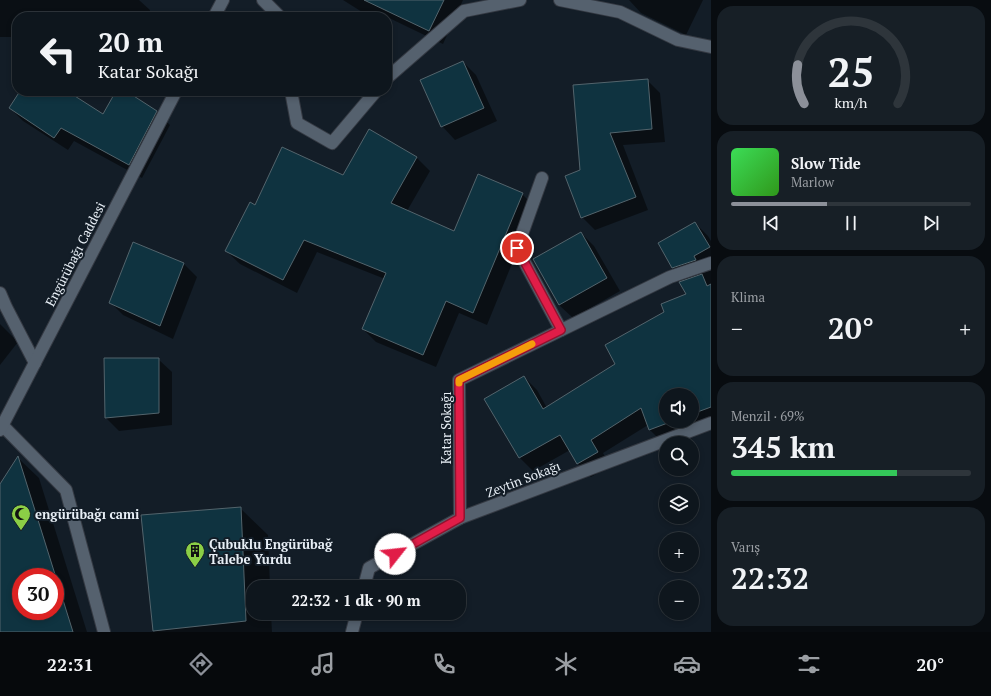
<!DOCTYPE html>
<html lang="tr">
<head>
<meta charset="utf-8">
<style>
  body { margin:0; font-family:"PT Serif",serif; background:#171f26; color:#f1f3f6; height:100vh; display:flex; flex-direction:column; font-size:15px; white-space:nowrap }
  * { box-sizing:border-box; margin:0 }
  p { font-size:13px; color:#9b9fa4 }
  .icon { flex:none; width:22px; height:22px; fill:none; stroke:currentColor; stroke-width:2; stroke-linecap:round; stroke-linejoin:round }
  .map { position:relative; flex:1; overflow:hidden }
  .sheet { display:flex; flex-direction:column; gap:6px; padding:6px; background:#080c10; width:280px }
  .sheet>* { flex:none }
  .guide { position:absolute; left:12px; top:12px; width:380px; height:84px; border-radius:16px; box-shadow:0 2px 6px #0003,0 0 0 1px #2e353b; background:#0e161d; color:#f1f3f6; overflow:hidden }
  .buttons { position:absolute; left:659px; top:388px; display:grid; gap:8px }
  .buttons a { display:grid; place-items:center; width:40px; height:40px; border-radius:50%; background:#0e161d; box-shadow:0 2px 6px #0003,0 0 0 1px #2e353b; font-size:20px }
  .speed { position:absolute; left:12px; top:568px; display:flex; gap:8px; font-size:20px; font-weight:700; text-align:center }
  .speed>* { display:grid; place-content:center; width:52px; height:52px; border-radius:50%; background:#0e161d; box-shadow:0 2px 6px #0003,0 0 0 1px #2e353b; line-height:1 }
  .speed .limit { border:6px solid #d22; background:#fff; color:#111 }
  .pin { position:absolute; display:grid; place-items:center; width:34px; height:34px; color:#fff; margin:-17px; border:2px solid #fff; border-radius:50%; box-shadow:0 1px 4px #0007 }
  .me { position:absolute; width:44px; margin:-22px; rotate:61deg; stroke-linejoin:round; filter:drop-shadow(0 0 3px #0008) }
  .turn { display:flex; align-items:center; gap:14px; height:84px; padding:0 20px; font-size:18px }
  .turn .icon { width:52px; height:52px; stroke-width:2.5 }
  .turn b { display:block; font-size:28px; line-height:34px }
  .big { font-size:30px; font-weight:700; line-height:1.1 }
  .sheet .tile { flex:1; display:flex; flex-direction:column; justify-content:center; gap:6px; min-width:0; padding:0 14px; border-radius:16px; background:#171f26 }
  .sheet .dial { align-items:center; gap:0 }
  .dial svg { height:104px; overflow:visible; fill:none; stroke:#2e353b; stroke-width:7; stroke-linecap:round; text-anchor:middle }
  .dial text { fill:#f1f3f6; stroke:none }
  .song { display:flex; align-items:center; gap:12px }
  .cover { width:48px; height:48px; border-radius:6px; background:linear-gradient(135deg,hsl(130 70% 55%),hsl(110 70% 35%)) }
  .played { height:4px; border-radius:2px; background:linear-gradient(90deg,#8c9099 40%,#2e353b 40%) }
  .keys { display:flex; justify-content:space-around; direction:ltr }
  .heat { display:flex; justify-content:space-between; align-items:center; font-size:22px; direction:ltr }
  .charge { height:6px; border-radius:3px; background:linear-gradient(90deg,#34c759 69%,#2e353b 0) }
  .trip { position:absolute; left:246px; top:580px; width:220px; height:40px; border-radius:16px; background:#0e161d; box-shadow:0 2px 6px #0003,0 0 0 1px #2e353b; font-weight:700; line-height:40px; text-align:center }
  .tabs { display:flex; height:64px; justify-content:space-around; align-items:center; background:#06090c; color:#9b9fa4 }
  .tabs .icon { width:28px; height:28px }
  .tabs .selected { color:#8c9099 }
  .tabs b { font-size:18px; color:#f1f3f6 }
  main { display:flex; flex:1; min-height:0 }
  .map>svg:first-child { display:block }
  .shadow { fill:#0007; fill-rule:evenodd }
  .building { fill:#0f3340; stroke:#53646c; fill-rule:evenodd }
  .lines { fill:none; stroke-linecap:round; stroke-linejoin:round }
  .street-casing { stroke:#353a43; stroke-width:14 }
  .street { stroke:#55616e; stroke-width:12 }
  .route-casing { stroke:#92132f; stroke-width:10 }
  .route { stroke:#e11d48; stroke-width:7 }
  .slow { stroke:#f59e0b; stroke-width:7 }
  .labels { text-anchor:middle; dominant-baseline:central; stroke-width:4; stroke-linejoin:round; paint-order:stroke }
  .street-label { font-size:13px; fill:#e8eff6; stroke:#131d27 }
  .poi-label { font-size:13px; font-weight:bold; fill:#e8eff6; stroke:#131d27; text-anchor:start }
</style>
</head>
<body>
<main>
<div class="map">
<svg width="711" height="632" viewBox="0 0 711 632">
  <rect width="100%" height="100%" fill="#131d27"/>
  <!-- shadow -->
  <g class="shadow">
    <path d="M0,0h139l11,10 -1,7h-132v20h-17z"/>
    <path d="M343,0h120l-20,44 -58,-28 -1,1h-14z"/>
    <path d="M629,0h74l-17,35 -45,-22z"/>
    <path d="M463,62l13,13 21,46 -42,19 -13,-14z"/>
    <path d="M647,80l13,13 5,49 -42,3 25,65 -53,20 -13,-13 -1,-46z"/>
    <path d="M21,91h45l38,25 13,-25h7l33,21 13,13 -28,53 -68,-37 -6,9 -45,-29 -13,-13z"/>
    <path d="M369,131l48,27 13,13 -23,40 48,22 67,-39 13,13 -48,118 -28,-12 -23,54 -60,-25 -13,-13 22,-50 -68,-27 -20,41 -57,-29 -14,-13 30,-45 87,-30z"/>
    <path d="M695,223l13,13 3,5v184l-49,17 -13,-13 -1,-4 -45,28 7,13 -19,11 -13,-13 -8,-14 -37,21 -13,-13 -34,-59 38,-22 13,13 10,18 70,-44 49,-52 22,-18 -2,-13 -13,-13 -14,-25zM666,395h26v26h-26z"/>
    <path d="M581,233l13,13 26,45 -47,27 -14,-13z"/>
    <path d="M133,243l51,21 13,13 -24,62 -50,-24 -13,-13z"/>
    <path d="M0,324l18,18 -18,23z"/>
    <path d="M158,359l14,13v53l-53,6 -13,-13z"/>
    <path d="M18,458l21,20 48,154h-87v-146zM21,577h34v34h-34z"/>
    <path d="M240,508l28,27 2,52h-17v26h18l1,19h-117l-1,-2z"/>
  </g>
  <!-- building -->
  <g class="building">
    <path d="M364,0h80l-15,31z"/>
    <path d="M463,61l21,47 -43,19 -21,-47z"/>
    <path d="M648,79l4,50 -42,4 26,64 -55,21 -16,-42 15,-6 -7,-85z"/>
    <path d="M20,91h47l36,23 13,-23h10l31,20 -28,54 -68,-37 -7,10 -45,-30z"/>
    <path d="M369,129l48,28 -26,46 63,28 24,-57 45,19 -50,120 -27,-12 -23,54 -61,-26 24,-56 -82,-33 -21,40 -58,-29 25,-49 5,3 27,-58 61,28z"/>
    <path d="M695,222l15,25 -16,9 2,4 -24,8 -14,-25z"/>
    <path d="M581,232l26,46 -48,27 -26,-46z"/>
    <path d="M133,242l51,21 -24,63 -51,-23z"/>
    <path d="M702,274l5,12 4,-2v123l-19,7v-19h-26v26h7l-24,9 -8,-22 -50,32 7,12 -21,12 -17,-29 -41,23 -35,-59 40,-23 19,33 72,-45 -10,-19 59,-33 -3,-8 25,-10 -7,-12z"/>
    <path d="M104,358h55v55l-54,5z"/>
    <path d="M18,456l55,176h-73v-148zM21,577h34v34h-34z"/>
    <path d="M241,507l5,114 -93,10 -12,-116z"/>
  </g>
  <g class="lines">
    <!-- street casing -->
    <g class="street-casing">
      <g id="street">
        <path d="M263,0l15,15v2"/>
        <path d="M560,0l60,12 58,28 33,7"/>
        <path d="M214,17l9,-17"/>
        <path d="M387,78l77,-67 56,-11"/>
        <path d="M291,91l6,32 35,20 44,-52"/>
        <path d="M542,178l-25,70 44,82"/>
        <path d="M0,293l6,14 29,56"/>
        <path d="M3,426l63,64 38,142"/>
        <path d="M0,430l176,-339"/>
        <path d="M460,518l-1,-138 211,-103 41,-14"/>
        <path d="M364,587l5,-19 91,-50 251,-95"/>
        <path d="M352,632l5,-19"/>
      </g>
    </g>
    <!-- street -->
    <use href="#street" class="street"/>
  </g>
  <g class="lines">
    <!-- route casing -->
    <g class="route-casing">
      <path id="route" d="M395,554l65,-36 -1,-138 102,-50 -44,-82"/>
    </g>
    <!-- route -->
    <use href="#route" class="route"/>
    <!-- slow -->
    <path class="slow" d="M459,383v-3l73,-36"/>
  </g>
  <!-- icons -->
  <defs>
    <g id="mosque-pin" transform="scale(1)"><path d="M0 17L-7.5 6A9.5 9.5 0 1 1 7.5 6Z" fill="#8bce46" stroke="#131d27"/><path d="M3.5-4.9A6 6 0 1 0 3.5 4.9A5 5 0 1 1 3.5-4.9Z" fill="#111"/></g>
    <g id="building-pin" transform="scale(1)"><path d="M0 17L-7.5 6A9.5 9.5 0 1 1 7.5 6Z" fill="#8bce46" stroke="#131d27"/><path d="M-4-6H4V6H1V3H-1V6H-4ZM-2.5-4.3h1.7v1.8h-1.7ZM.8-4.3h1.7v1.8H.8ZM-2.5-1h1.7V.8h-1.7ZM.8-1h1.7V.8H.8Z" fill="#111"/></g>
  </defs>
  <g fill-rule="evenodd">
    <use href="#mosque-pin" x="21" y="514"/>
    <use href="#building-pin" x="195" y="551"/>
  </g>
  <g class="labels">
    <!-- street labels -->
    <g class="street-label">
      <text transform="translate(75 254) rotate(-63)">Engürübağı Caddesi</text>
      <text transform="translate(446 428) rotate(-90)">Katar Sokağı</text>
      <text transform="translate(523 479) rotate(-21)">Zeytin Sokağı</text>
    </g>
    <!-- poi labels -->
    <g class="poi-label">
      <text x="35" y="514">engürübağı cami</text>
      <text x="209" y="544">Çubuklu Engürübağ<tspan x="209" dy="15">Talebe Yurdu</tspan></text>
    </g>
  </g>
</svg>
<div class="buttons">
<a><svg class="icon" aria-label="sound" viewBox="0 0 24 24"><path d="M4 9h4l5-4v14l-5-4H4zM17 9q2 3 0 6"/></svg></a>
<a><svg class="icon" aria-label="search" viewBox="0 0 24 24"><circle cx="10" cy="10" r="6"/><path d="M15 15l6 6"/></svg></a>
<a><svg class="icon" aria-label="layers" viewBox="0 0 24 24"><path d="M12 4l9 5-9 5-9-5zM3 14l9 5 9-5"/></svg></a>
<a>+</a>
<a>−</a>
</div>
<div class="speed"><div class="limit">30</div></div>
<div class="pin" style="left:517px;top:248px;background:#d93025"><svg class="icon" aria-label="arrive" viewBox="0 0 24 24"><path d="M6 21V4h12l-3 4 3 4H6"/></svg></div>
<svg class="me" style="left:395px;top:554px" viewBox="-20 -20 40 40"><circle r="19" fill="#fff"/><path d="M0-13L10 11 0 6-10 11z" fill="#e11d48"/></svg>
<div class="trip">22:32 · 1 dk · 90 m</div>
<div class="guide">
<div class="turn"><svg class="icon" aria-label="left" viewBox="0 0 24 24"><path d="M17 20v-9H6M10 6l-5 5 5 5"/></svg><div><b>20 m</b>Katar Sokağı</div></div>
</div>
</div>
<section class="sheet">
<div class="tile dial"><svg viewBox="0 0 100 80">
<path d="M14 69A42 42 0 1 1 86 69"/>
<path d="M14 69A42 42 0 0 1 9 39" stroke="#8c9099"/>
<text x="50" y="56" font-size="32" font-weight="700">25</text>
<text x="50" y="72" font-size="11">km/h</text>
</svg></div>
<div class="tile">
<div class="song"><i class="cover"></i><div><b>Slow Tide</b><p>Marlow</p></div></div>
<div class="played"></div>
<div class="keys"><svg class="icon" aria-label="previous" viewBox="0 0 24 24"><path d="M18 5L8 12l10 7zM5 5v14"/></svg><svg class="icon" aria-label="pause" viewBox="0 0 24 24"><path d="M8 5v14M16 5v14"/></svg><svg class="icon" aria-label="next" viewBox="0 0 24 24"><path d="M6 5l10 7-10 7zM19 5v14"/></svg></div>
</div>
<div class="tile"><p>Klima</p>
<div class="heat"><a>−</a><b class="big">20°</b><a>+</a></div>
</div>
<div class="tile"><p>Menzil · 69%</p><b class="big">345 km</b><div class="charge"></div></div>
<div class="tile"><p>Varış</p><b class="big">22:32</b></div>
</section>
</main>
<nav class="tabs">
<b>22:31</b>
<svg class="icon selected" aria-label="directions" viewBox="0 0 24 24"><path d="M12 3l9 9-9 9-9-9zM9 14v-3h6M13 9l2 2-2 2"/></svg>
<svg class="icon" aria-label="music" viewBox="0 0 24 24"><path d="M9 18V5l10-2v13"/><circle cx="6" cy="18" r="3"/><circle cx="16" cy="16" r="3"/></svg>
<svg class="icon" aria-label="phone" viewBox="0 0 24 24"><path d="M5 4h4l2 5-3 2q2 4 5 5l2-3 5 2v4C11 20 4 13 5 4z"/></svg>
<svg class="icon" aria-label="climate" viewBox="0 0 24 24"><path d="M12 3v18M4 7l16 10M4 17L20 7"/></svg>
<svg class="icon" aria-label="car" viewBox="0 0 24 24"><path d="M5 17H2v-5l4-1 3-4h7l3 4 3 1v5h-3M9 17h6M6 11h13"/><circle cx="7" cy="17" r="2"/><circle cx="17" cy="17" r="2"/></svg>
<svg class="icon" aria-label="filters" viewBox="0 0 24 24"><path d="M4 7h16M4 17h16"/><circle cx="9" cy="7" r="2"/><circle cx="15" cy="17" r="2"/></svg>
<b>20°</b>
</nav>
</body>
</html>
